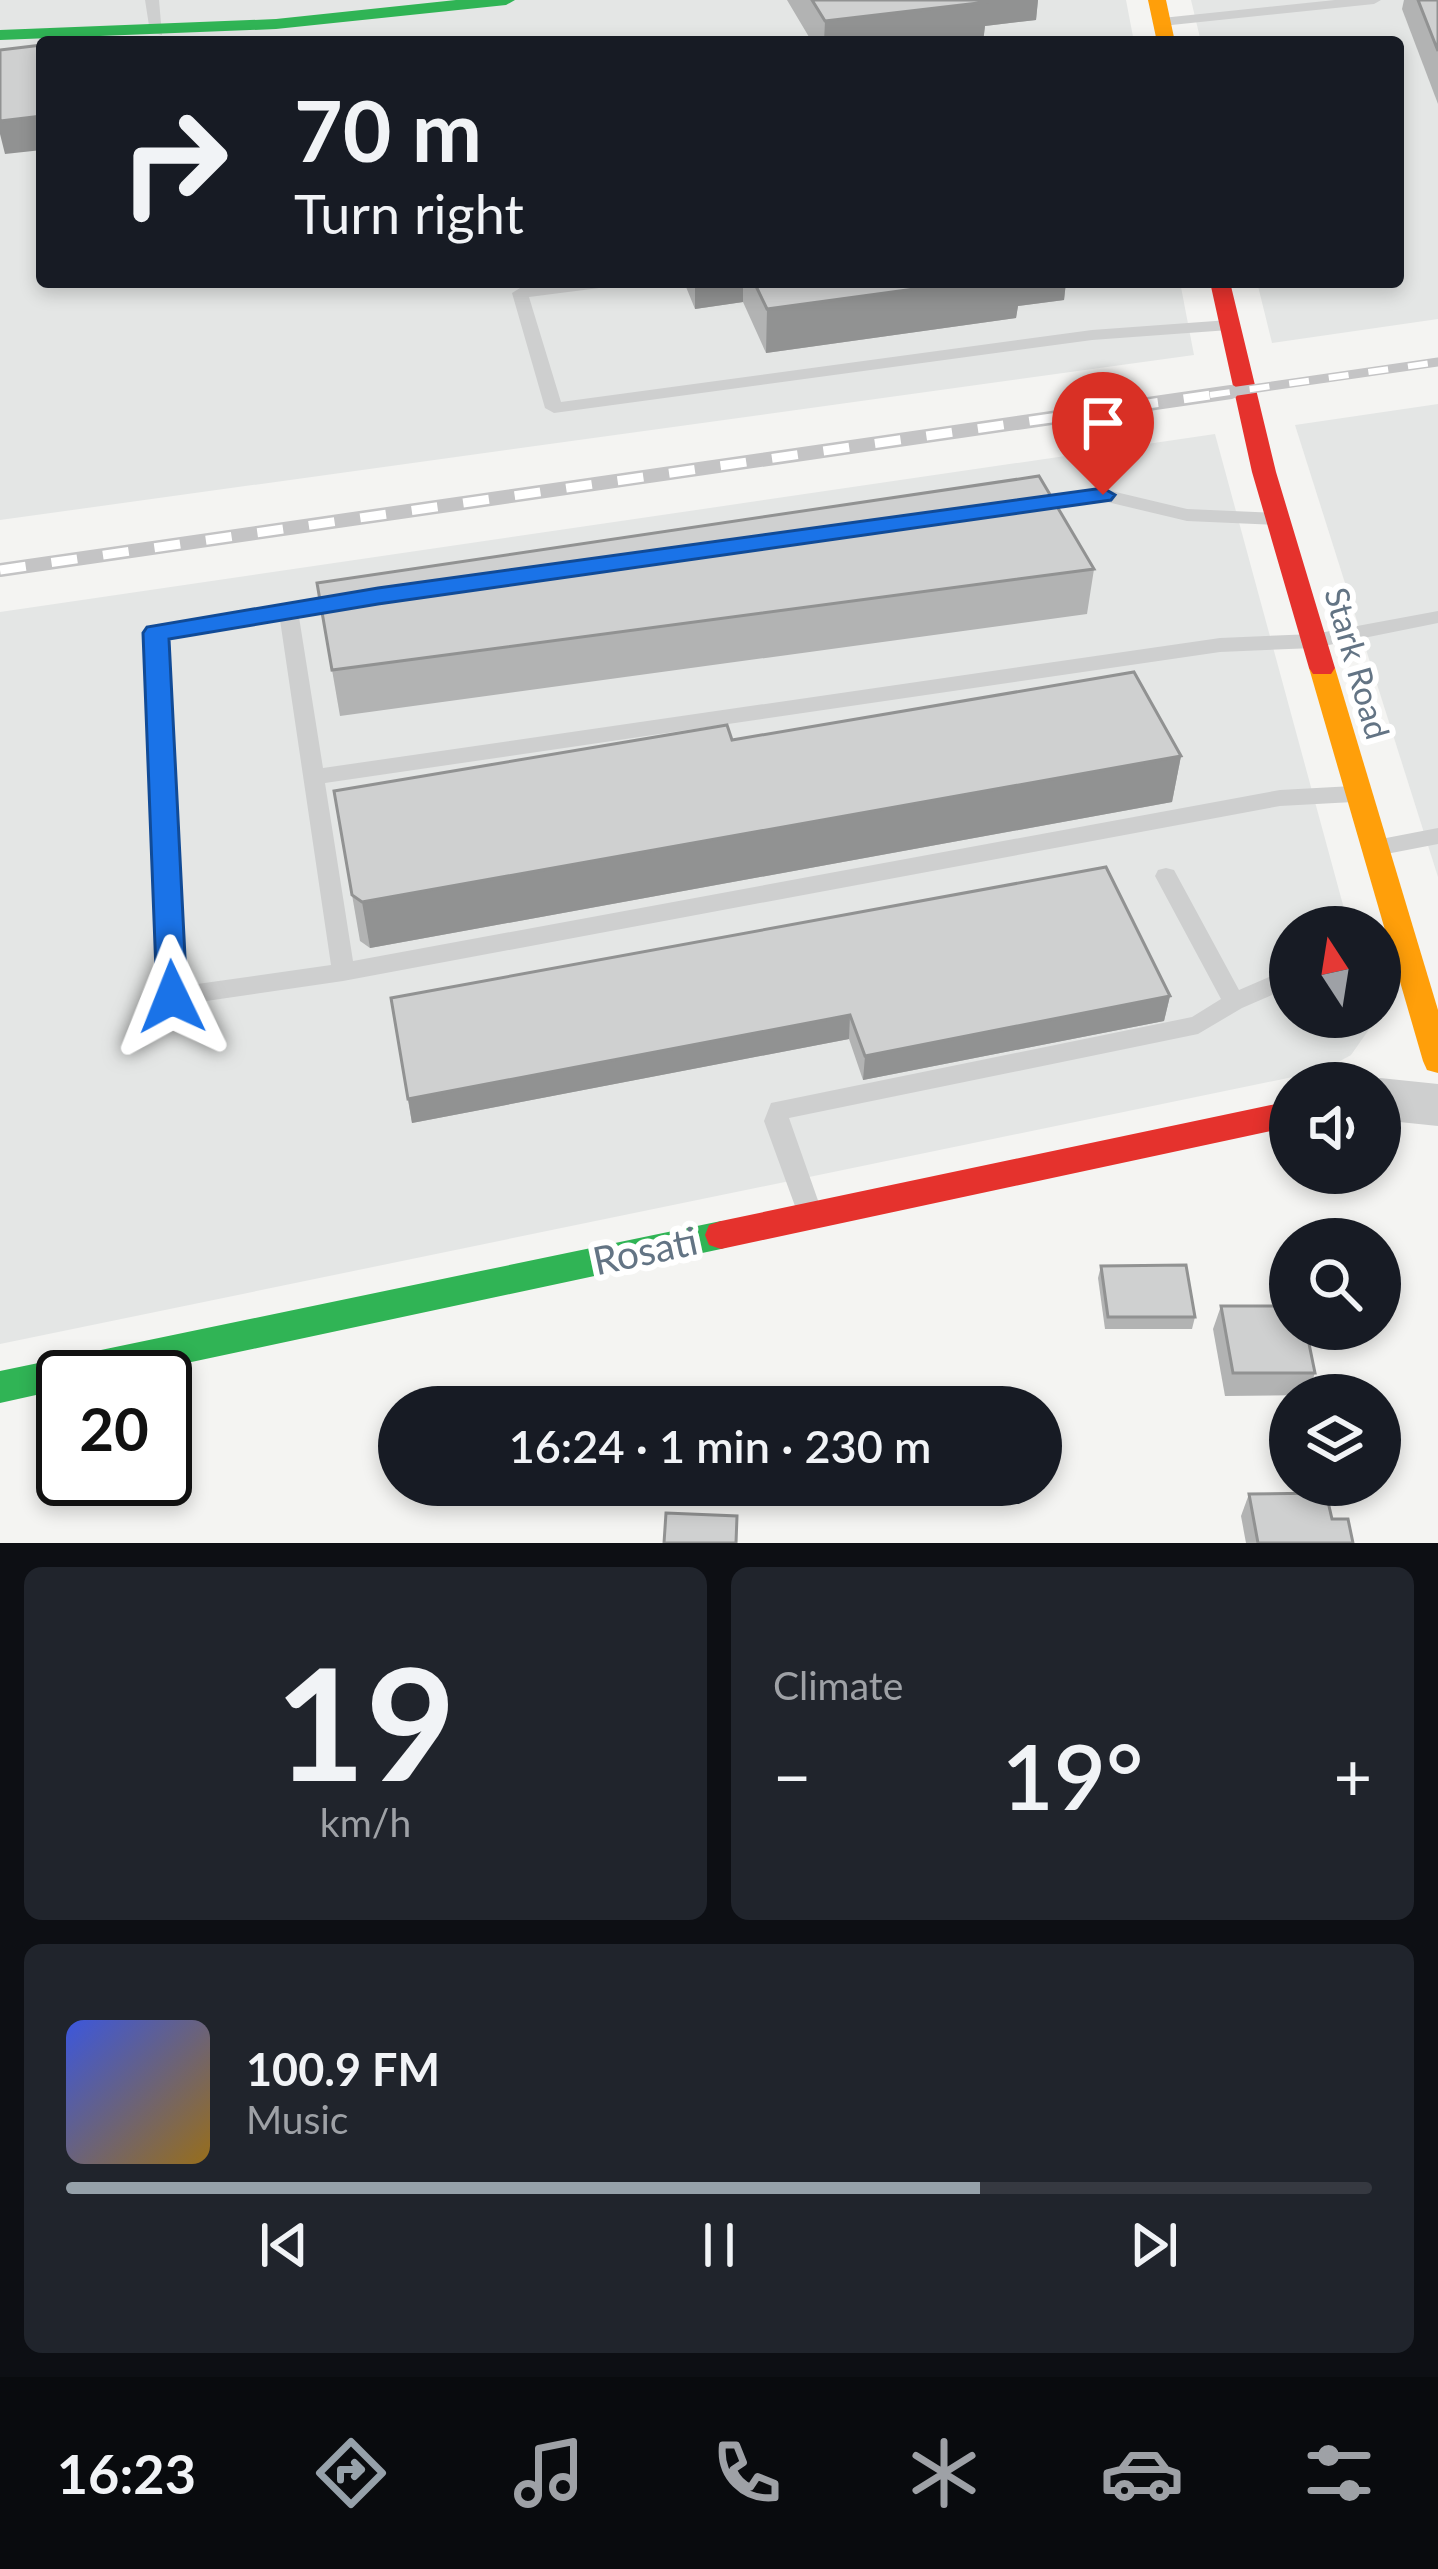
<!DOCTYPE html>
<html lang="en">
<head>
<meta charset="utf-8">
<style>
  body { margin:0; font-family:Lato,sans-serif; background:#20242c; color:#f1f3f6; height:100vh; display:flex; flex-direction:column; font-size:45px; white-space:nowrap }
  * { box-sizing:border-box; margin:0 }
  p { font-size:39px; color:#9ea1a6 }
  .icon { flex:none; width:66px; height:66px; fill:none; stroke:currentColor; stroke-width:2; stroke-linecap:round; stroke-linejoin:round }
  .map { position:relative; height:1543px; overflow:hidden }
  .details { display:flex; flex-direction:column; gap:24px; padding:24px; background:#0d0f14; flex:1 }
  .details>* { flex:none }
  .hud { position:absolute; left:36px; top:36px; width:1368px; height:252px; border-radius:12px; box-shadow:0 6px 18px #0003; background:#171b24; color:#f1f3f6; overflow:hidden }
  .needle { width:78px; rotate:348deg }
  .controls { position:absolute; left:1269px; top:906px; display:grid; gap:24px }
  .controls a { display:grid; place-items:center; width:132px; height:132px; border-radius:50%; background:#171b24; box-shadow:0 6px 18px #0003; font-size:60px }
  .speed { position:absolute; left:36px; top:1350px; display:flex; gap:24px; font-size:60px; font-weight:700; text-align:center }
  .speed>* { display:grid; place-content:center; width:156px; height:156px; border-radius:50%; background:#171b24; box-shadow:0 6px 18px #0003; line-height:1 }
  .speed .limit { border:6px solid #111; border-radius:18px; background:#fff; color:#111 }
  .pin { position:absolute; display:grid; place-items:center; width:102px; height:102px; color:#fff; margin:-123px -51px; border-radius:50% 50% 50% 0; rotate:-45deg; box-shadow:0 0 12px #0007 }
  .pin .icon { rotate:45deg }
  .me { position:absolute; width:132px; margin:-66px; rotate:358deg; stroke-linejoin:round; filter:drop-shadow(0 0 9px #0008) }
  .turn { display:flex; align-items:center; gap:42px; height:252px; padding:0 60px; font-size:54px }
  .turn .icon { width:156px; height:156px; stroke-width:2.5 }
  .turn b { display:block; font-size:84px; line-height:102px }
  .big { font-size:90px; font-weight:600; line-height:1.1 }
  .details .tile { flex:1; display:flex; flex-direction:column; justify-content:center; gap:18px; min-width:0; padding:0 42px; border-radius:18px; background:#20242c }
  .details .dial { align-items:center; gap:0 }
  .dial b { font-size:156px; line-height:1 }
  .song { display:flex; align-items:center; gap:36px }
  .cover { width:144px; height:144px; border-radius:18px; background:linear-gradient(135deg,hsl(230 70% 55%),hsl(40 70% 35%)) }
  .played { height:12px; border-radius:6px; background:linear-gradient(90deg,#96a1aa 70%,#363941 70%) }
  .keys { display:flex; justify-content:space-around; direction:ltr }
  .heat { display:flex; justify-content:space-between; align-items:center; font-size:66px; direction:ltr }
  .details .tiles { flex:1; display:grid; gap:24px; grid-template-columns:1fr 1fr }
  .tile:last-child { grid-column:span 2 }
  .trip { position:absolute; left:378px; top:1386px; width:684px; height:120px; border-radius:60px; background:#171b24; box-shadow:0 6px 18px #0003; font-weight:600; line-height:120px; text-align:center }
  .tabs { display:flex; height:192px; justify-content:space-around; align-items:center; background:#090b0e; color:#9ea1a6 }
  .tabs .icon { width:84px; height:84px }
  .tabs .on { color:#96a1aa }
  .tabs b { font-size:54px; color:#f1f3f6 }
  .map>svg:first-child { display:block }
  .built { fill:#e4e6e5 }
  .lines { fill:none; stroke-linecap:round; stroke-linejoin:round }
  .lane { fill:#cecfcf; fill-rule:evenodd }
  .street { fill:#cecfcf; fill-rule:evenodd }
  .fast { fill:#30b455; fill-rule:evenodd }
  .slow { fill:#ff9f0a; fill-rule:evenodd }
  .jam { fill:#e5322d; fill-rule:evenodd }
  .rail-far1-casing { stroke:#c4c4c5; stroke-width:9 }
  .rail-casing { stroke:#c4c4c5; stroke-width:14 }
  .rail-far1 { stroke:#fff; stroke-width:6; stroke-dasharray:20; stroke-linecap:butt }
  .rail { stroke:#fff; stroke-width:9; stroke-dasharray:26; stroke-linecap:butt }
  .wall { fill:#b2b3b3 }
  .shaded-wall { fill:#919292 }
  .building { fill:#cfd0d0; stroke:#919292; stroke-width:3 }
  .route { fill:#1a73e8; stroke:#114b97; stroke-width:3 }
  .labels { text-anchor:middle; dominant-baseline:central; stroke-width:12; stroke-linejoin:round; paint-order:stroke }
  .street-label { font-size:33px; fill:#637484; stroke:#fff }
  .near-street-label { font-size:39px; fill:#637484; stroke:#fff }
</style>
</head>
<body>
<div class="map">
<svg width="1438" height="1543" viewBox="0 0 1438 1543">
  <rect width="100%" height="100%" fill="#f4f4f2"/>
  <!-- built -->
  <g class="built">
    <path d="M0,0h1126l8,42h-1092v240h1138l14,73 -1194,165z"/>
    <path d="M1191,0h247v319l-166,24 -15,-61h141v-240h-197z"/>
    <path d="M1438,404v473l-143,-452z"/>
    <path d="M1215,434l134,493h-59v90h80v11l-19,27 -29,16 -1322,273v-732z"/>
  </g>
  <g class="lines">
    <!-- lane -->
    <g class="lane">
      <path d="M145,0h14l3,35 -12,-3z"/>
      <path d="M1335,0h46l-7,4 -212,22 -7,-4 7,-4z"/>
      <path d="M568,282h47l-8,5 -78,10 32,105 531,-72 137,-10 8,5 -8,5 -137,10 -538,73 -9,-5 -33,-115 8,-5z"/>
      <path d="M1103,489l84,20 90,4 9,6 -9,6 -90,-4 -84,-20 -73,11 -9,-6 9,-6z"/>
      <path d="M345,596l7,2 3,4 -3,4 -53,11 24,151 897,-130 94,-4 124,-23v12l-124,25 -94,4 -895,131 28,178 927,-171 73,-4 11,8 -11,8 -73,4 -937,175 -171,25 -8,-3 -4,-6 -14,-364 10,-7zM280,620l51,345 -148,21 -17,-348z"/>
      <path d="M1438,828v16l-57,11 -8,-2 -3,-6 3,-6 8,-2z"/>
      <path d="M1166,868l8,2 65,120 51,-22v19l-48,21 -44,26 -409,84 32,91 -4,8 -9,3 -9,-3 -35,-96 7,-18 421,-86 29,-18 -66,-123 3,-6z"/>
    </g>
    <!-- street -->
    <path class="street" d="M1380,1078l58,6v42l-58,-6v-37h-15z"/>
    <!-- fast -->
    <g class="fast">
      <path d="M456,0h59l-9,5 -230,24 -276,11v-10l276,-11z"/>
      <path d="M721,1221l12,4 4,10 -4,10 -12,4 -600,128h-58v12l-63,14v-32z"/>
    </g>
    <!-- slow -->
    <g class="slow">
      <path d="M1148,0h18l9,42h-18z"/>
      <path d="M1322,659l13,9 103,342v63l-11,-3 -4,-9 -114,-393z"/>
    </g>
    <!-- jam -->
    <g class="jam">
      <path d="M1210,282h20l46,190 59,196 -4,6h-18l-4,-6 -57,-196z"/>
      <path d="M1290,1101v26l-569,122 -12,-4 -4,-10 4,-10 12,-4z"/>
    </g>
    <!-- rail-far1 casing -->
    <g class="rail-far1-casing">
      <path id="rail-far1" d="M1210,395l228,-33"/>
    </g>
    <!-- rail casing -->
    <g class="rail-casing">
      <path id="rail" d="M0,570l1231,-178"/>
    </g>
    <!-- rail-far1 -->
    <use href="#rail-far1" class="rail-far1"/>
    <!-- rail -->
    <use href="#rail" class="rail"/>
  </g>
  <!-- wall -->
  <g class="wall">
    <path d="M787,0h251l-2,20 -51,6 -2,16h-171z"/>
    <path d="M1404,0h34v104l-36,-95z"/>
    <path d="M684,282h382l-2,18 -46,6 -2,12 -250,35 -23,-51 -48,7z"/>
    <path d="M1094,569l-7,45 -747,102 -23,-133z"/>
    <path d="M732,740l449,16 -9,46 -802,146 -10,-7 -26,-150z"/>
    <path d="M1170,996l-6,25 -301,59 -14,-41 -437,84 -21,-125z"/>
    <path d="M1101,1266l94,51 -3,12h-87l-7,-51z"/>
    <path d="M1221,1306l94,67 -8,22 -82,1 -12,-67z"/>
    <path d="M1249,1494l83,25 21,24h-107l-5,-27z"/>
  </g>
  <!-- shaded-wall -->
  <g class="shaded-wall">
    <path d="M974,0h64l-2,20 -51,6 -2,16h-159l1,-21z"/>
    <path d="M42,116v34l-37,4 -5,-20v-13z"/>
    <path d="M695,282h48v20l-48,7z"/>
    <path d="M966,282h100l-2,18 -46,6 -2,12 -250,35 1,-44z"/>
    <path d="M1181,756l-9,46 -802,146 -8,-46z"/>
    <path d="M1170,996l-6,25 -301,59 2,-24z"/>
    <path d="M850,1015l-1,24 -437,84 -4,-24z"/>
  </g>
  <!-- building -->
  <g class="building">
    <path d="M812,0h174l1,2 -162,19z"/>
    <path d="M1418,0h20v51z"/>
    <path d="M42,45v71l-42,5v-71z"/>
    <path d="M754,282h212l-199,27z"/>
    <path d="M1039,476l55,93 -762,101 -15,-87z"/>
    <path d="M1134,672l47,84 -819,146 -10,-7 -18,-104 393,-66 5,15z"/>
    <path d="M1106,867l64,129 -305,60 -15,-41 -442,84 -17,-101z"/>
    <path d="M1186,1265l9,52h-87l-7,-51z"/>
    <path d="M1221,1306h69v23h16l9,44h-82z"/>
    <path d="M1326,1493l6,26h16l5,24h-95l-9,-49z"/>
    <path d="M666,1513l71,3 -1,27h-72z"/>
  </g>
  <!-- route -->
  <path class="route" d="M1103,488l12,7 -4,5 -733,104 -209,35 18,358 -4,8h-21l-5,-8 -14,-364 4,-6 231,-39z"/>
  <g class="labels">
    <!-- street labels -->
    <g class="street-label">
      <text transform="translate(1358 663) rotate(74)">Stark Road</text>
    </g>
    <!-- near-street labels -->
    <g class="near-street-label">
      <text transform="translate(645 1250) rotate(-12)">Rosati</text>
    </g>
  </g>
</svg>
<div class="controls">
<a><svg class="needle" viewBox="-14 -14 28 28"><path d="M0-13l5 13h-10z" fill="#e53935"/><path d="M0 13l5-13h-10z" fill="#9ea1a6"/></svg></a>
<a><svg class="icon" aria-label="sound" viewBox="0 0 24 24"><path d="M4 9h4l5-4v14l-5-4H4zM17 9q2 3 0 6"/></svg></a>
<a><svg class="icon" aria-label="search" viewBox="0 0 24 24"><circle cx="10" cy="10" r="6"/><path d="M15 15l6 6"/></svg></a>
<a><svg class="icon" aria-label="layers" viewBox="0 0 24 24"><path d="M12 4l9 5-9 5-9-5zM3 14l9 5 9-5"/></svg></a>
</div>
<div class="speed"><div class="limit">20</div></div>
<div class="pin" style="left:1103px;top:495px;background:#d93025"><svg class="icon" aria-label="arrive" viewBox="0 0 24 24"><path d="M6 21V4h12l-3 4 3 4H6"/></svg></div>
<svg class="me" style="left:172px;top:997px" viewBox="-20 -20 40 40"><path d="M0-17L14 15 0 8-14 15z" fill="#1a73e8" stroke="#fff" stroke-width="4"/></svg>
<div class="trip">16:24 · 1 min · 230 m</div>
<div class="hud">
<div class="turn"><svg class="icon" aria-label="right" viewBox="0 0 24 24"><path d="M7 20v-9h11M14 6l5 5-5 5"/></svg><div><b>70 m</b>Turn right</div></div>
</div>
</div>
<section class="details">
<div class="tiles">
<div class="tile dial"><b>19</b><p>km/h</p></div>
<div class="tile"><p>Climate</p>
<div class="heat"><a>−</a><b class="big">19°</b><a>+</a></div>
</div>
<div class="tile">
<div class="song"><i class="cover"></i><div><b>100.9 FM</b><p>Music</p></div></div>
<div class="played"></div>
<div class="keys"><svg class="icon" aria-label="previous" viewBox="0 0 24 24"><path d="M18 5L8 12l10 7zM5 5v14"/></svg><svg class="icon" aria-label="pause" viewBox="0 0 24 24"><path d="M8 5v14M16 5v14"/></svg><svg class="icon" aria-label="next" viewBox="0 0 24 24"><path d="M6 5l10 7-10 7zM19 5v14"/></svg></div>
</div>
</div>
</section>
<nav class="tabs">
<b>16:23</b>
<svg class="icon on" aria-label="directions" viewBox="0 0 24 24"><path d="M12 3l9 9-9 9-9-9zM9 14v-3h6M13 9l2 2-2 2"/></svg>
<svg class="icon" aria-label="music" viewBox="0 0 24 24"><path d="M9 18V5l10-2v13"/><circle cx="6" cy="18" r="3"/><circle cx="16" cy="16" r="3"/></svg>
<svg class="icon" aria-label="phone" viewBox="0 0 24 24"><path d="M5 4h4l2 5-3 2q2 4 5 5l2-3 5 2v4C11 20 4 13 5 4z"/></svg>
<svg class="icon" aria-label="climate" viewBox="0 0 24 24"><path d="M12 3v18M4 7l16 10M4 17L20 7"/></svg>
<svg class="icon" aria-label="car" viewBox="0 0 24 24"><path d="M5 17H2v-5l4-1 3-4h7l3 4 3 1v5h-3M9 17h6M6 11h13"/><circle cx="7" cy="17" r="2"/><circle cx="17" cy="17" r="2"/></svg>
<svg class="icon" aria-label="filters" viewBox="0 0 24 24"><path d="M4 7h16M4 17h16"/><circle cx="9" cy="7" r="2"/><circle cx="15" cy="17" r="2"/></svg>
</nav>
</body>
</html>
